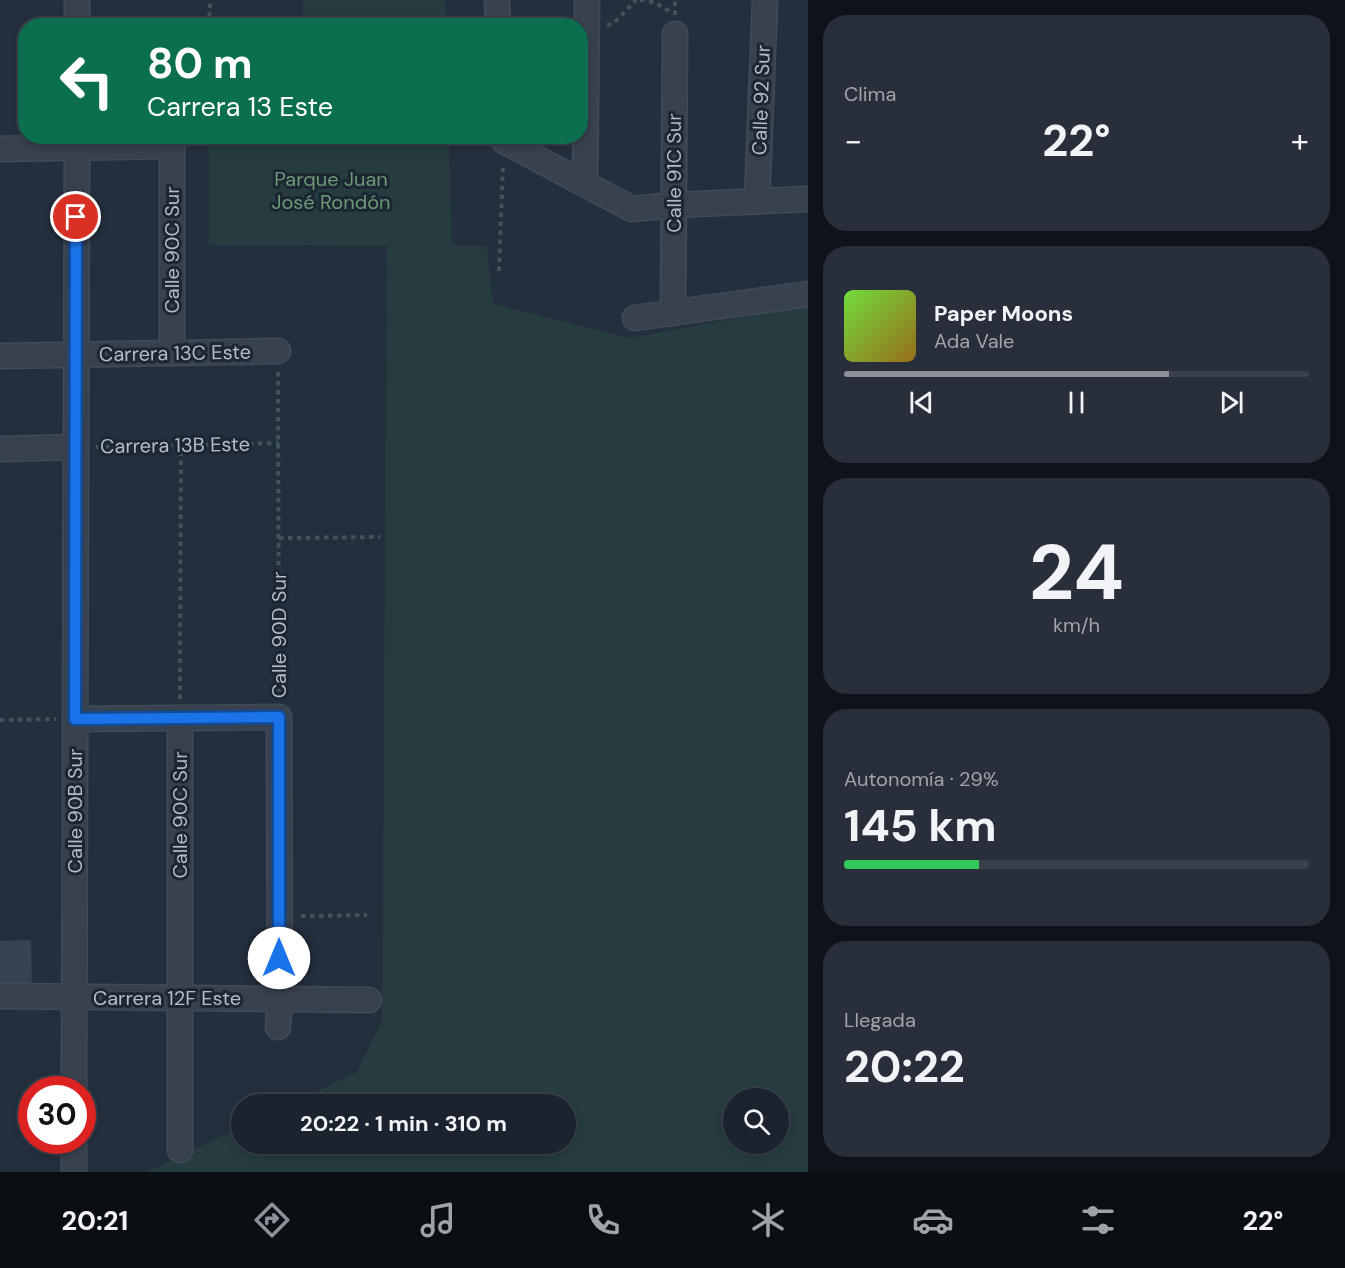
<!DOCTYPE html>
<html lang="es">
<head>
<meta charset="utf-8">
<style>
  body { margin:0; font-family:"DM Sans",sans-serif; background:#282f3a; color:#f1f3f6; height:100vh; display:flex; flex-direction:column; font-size:22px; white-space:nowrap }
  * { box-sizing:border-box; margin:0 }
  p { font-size:20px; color:#a0a4aa }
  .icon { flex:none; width:33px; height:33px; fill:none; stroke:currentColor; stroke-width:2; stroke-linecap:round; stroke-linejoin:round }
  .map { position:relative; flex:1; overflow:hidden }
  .sheet { display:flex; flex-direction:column; gap:15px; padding:15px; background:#0f1319; width:537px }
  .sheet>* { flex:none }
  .hud { position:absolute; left:18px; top:18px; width:570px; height:126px; border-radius:24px; box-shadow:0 3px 9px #0003,0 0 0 2px #39404a; background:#0b6e4f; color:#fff; overflow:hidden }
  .tools { position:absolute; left:723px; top:1088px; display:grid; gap:12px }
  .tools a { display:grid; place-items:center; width:66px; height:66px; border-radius:50%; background:#1b232e; box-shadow:0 3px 9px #0003,0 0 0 2px #39404a; font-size:30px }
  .speed { position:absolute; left:18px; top:1076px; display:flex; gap:12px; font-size:30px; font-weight:700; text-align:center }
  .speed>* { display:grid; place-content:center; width:78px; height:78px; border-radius:50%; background:#1b232e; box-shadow:0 3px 9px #0003,0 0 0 2px #39404a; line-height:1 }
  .speed .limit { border:9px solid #d22; background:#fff; color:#111 }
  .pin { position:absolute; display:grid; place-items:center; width:51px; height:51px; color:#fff; margin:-26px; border:3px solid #fff; border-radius:50%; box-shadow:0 2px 6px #0007 }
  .me { position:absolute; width:66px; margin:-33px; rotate:0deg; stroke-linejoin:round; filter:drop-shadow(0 0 4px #0008) }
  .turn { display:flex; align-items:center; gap:21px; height:126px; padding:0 30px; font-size:27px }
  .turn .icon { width:78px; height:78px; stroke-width:2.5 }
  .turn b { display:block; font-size:42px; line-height:51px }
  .big { font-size:45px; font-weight:700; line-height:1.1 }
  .sheet .tile { flex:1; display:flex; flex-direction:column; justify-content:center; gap:9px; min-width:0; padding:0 21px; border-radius:24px; background:#282f3a }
  .sheet .dial { align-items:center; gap:0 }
  .dial b { font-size:78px; line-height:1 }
  .song { display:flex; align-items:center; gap:18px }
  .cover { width:72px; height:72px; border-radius:9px; background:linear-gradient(135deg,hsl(100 70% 55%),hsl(40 70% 35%)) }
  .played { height:6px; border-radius:3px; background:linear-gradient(90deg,#8c9099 70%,#39404a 70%) }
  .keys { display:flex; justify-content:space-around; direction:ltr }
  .heat { display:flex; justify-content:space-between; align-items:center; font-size:33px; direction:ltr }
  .charge { height:9px; border-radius:4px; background:linear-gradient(90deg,#34c759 29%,#39404a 0) }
  .trip { position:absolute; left:231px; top:1094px; width:345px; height:60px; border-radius:30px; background:#1b232e; box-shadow:0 3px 9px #0003,0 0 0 2px #39404a; font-weight:700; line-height:60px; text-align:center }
  .tab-bar { display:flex; height:96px; justify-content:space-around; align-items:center; background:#0b0e12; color:#a0a4aa }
  .tab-bar .icon { width:42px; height:42px }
  .tab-bar .current { color:#8c9099 }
  .tab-bar b { font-size:27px; color:#f1f3f6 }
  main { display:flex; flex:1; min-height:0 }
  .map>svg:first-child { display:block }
  .green { fill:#263c3f; fill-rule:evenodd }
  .building { fill:#364354 }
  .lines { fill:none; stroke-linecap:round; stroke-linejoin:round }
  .street-casing { stroke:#414a57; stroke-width:27 }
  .path { stroke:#3f5557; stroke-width:4; stroke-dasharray:4.5 4.5; stroke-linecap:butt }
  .street { stroke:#38414e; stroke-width:24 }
  .route-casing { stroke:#114b97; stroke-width:15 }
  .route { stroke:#1a73e8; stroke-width:10 }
  .labels { text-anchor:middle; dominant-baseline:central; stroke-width:6; stroke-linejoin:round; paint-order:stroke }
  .street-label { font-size:20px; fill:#b4bcc9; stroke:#1d2633 }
  .park-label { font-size:20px; fill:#6b9a76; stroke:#1d2633 }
</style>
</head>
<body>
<main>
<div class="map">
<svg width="808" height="1172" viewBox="0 0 808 1172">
  <rect width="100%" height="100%" fill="#242f3e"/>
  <!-- green -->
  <g class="green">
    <path d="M303,0h142l1,25h-143z"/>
    <path d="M305,136l144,1 3,108 35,1 6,58 137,34 178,-33v867h-661l94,-45 1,16h324v-39h-276l67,-32 25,-52 5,-774 -178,-1v-101h95zM734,1098h44v45h-44z"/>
  </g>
  <!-- building -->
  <path class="building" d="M31,940l1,54 -32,1v-54z"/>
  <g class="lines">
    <!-- street casing -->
    <g class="street-casing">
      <g id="street">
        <path d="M497,0l1,26"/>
        <path d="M77,26v-26"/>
        <path d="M504,136v5l128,68 42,-4 134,-6"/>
        <path d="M0,149l172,-3v207"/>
        <path d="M585,183l2,-183"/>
        <path d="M757,201l8,-201"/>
        <path d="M673,313l2,-279"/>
        <path d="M635,318l173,-24"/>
        <path d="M0,356l278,-5"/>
        <path d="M0,449l76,-2"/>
        <path d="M75,719l204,-2 1,282 -2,28"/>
        <path d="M0,996l369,4"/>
        <path d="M74,1089l3,-953"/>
        <path d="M180,1150v-432"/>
        <path d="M74,1172v-32"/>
      </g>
    </g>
    <!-- path -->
    <g class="path">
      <path d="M640,0l14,2 19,11"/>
      <path d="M675,15v-15"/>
      <path d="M607,25l6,-1 23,-24"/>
      <path d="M209,26l1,-26"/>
      <path d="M209,136v8"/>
      <path d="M499,271l4,-108"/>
      <path d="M278,372l1,326"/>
      <path d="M96,447l183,-4"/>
      <path d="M279,538l101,-1"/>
      <path d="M180,699l1,-254"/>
      <path d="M0,720l56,-1"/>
      <path d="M301,916l66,-1"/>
    </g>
    <!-- street -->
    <use href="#street" class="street"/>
  </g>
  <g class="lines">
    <!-- route casing -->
    <g class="route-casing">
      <path id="route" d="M76,217l-1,502 204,-2v241"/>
    </g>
    <!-- route -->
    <use href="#route" class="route"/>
  </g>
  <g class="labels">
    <!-- street labels -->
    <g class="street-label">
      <text transform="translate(761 100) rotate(-88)">Calle 92 Sur</text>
      <text transform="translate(674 173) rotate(-90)">Calle 91C Sur</text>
      <text transform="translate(172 250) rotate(-90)">Calle 90C Sur</text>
      <text transform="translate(175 353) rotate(-1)">Carrera 13C Este</text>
      <text transform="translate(175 445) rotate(-1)">Carrera 13B Este</text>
      <text transform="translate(279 635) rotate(-90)">Calle 90D Sur</text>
      <text transform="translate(75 811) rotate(-90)">Calle 90B Sur</text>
      <text transform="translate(180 815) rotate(-90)">Calle 90C Sur</text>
      <text x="167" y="998">Carrera 12F Este</text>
    </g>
    <!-- park labels -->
    <g class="park-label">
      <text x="331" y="179">Parque Juan<tspan x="331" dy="23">José Rondón</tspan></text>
    </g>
  </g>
</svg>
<div class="tools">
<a><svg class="icon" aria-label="search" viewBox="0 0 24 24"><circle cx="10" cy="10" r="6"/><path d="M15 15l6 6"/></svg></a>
</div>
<div class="speed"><div class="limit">30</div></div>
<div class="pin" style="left:76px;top:217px;background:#d93025"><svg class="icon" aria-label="arrive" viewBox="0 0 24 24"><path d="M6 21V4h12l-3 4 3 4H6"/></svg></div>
<svg class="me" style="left:279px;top:958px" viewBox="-20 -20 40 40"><circle r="19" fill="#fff"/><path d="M0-13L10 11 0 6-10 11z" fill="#1a73e8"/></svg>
<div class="trip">20:22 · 1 min · 310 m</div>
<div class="hud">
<div class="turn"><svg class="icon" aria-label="left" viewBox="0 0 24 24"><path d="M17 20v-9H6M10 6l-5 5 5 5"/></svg><div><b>80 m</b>Carrera 13 Este</div></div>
</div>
</div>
<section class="sheet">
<div class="tile"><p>Clima</p>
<div class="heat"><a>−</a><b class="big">22°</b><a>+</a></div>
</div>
<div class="tile">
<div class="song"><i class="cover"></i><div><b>Paper Moons</b><p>Ada Vale</p></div></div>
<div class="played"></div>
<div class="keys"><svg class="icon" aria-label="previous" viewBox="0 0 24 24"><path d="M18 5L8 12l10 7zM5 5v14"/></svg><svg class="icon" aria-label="pause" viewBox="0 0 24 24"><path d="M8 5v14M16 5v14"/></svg><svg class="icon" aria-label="next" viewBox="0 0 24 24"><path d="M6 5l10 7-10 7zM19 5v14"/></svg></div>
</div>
<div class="tile dial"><b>24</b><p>km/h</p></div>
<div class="tile"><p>Autonomía · 29%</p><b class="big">145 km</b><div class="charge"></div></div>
<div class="tile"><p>Llegada</p><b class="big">20:22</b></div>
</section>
</main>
<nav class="tab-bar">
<b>20:21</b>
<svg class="icon current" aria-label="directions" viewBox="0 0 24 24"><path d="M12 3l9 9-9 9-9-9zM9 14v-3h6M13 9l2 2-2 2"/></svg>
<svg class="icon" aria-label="music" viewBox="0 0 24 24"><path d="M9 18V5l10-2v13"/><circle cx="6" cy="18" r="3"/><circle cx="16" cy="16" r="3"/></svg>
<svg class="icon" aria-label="phone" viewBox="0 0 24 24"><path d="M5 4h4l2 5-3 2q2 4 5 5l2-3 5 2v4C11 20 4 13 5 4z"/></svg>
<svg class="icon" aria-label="climate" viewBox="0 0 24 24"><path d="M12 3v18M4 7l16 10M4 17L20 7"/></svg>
<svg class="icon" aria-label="car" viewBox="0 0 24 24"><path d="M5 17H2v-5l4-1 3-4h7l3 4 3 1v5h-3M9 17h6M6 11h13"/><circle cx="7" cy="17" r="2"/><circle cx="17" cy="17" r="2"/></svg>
<svg class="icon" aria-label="filters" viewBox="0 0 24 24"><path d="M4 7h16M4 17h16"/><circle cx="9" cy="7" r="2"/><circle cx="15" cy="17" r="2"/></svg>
<b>22°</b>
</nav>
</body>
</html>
